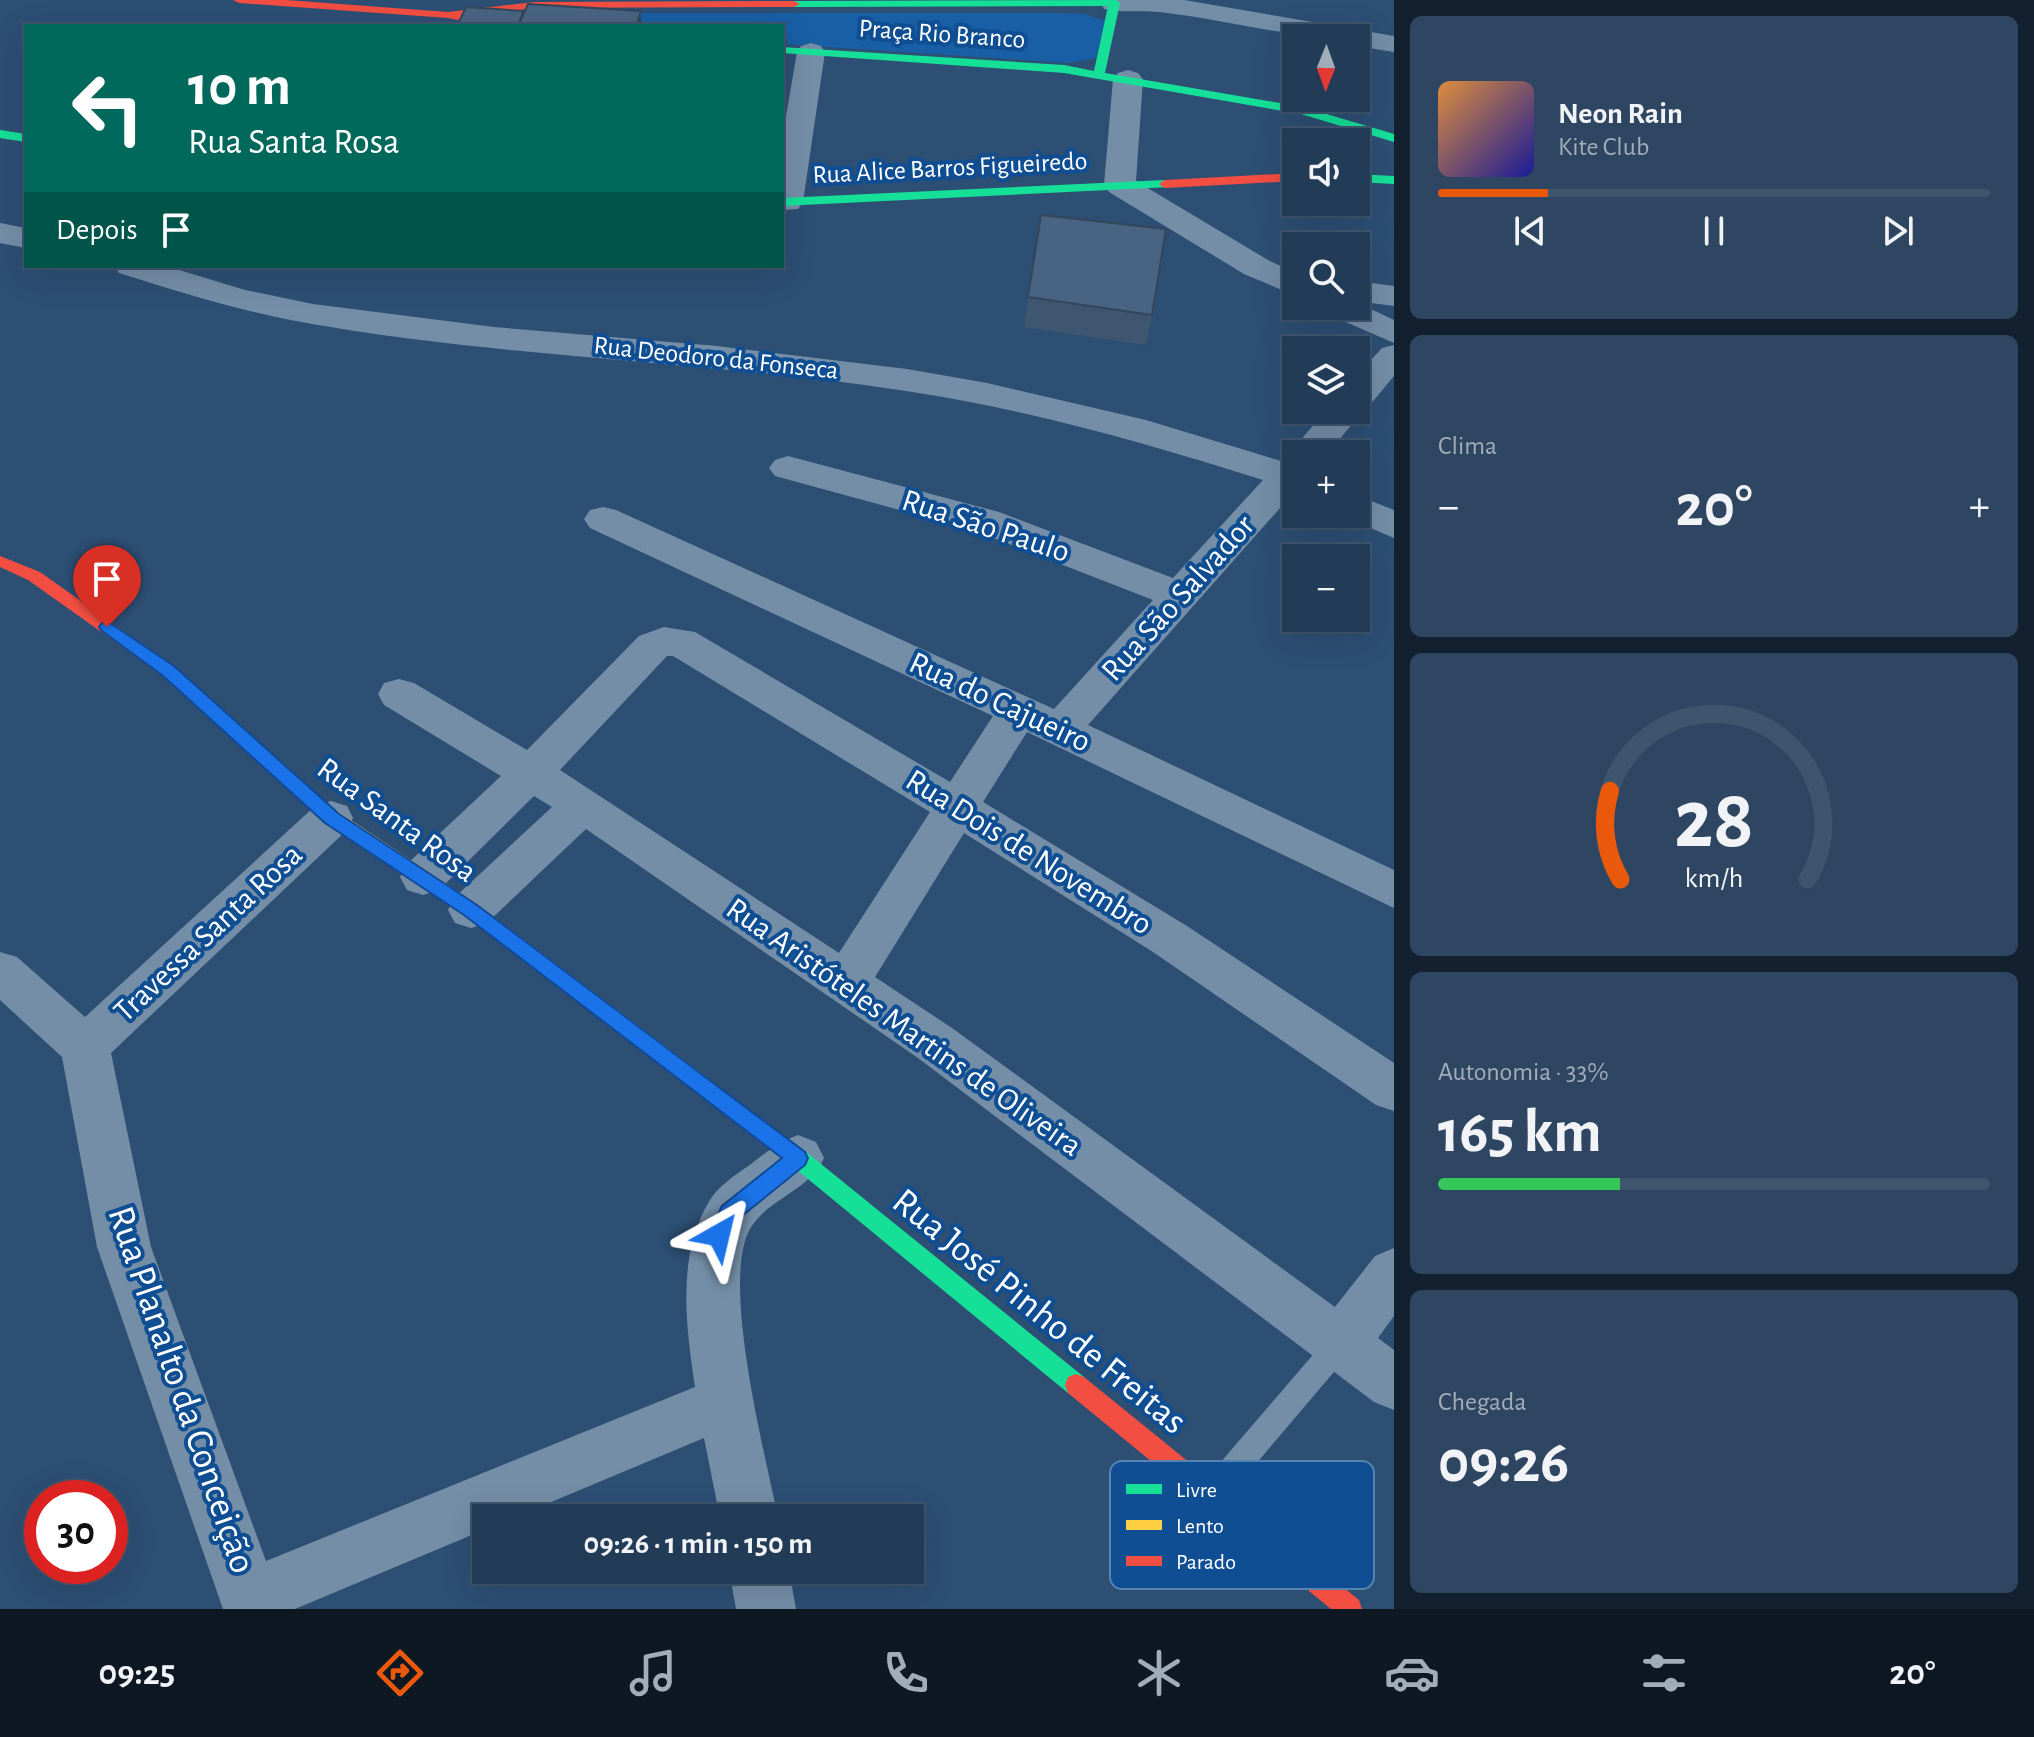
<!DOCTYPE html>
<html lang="pt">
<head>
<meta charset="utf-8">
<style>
  body { margin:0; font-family:"Alegreya Sans",sans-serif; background:#2e4661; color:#f1f3f6; height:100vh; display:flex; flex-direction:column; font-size:30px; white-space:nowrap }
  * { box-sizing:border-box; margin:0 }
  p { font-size:26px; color:#a2adba }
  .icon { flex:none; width:44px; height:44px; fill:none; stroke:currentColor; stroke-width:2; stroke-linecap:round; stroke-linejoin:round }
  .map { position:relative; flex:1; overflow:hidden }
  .drawer { display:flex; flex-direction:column; gap:16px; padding:16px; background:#132030; width:640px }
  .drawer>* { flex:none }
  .hud { position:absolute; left:24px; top:24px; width:760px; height:244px; border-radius:0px; box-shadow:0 8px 32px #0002,0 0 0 2px #3f556d; background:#00695c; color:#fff; overflow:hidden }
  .needle { width:52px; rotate:181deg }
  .tools { position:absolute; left:1282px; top:24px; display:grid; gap:16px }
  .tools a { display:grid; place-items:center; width:88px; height:88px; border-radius:0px; background:#223b57; box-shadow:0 8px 32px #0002,0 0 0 2px #3f556d; font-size:40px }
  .speed { position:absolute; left:24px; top:1480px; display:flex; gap:16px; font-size:40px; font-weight:700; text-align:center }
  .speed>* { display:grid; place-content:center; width:104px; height:104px; border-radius:50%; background:#223b57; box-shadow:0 8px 32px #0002,0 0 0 2px #3f556d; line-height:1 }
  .speed .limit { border:12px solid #d22; background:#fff; color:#111 }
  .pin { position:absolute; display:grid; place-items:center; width:68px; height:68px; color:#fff; margin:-82px -34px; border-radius:50% 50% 50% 0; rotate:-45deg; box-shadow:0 0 8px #0007 }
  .pin .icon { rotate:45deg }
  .me { position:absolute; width:88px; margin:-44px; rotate:37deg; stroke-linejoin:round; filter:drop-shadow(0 0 6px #0008) }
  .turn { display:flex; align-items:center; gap:28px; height:168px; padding:0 32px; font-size:36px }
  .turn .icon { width:104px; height:104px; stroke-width:2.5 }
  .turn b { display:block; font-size:56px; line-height:68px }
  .then { display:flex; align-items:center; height:76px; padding:0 32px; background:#0003; gap:16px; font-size:30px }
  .big { font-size:60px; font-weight:600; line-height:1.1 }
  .drawer .card { flex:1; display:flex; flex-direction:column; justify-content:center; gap:12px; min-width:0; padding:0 28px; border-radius:12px; background:#2e4661 }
  .drawer .dial { align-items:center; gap:0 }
  .dial svg { height:208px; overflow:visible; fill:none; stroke:#3f556d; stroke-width:7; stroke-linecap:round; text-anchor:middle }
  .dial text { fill:#f1f3f6; stroke:none }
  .song { display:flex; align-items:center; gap:24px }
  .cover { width:96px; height:96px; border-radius:12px; background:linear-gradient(135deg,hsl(30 70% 55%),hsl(240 70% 35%)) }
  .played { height:8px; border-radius:4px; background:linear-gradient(90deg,#ea580c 20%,#3f556d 20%) }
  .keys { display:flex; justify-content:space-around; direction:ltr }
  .heat { display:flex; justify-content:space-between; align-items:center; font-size:44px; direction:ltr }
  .charge { height:12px; border-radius:6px; background:linear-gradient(90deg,#34c759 33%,#3f556d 0) }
  .trip { position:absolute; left:472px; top:1504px; width:452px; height:80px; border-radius:0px; background:#223b57; box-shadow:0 8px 32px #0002,0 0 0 2px #3f556d; font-weight:600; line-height:80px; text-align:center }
  .menu { display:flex; height:128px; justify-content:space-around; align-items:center; background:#0e1823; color:#a2adba }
  .menu .icon { width:56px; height:56px }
  .menu .on { color:#ea580c }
  .menu b { font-size:36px; color:#f1f3f6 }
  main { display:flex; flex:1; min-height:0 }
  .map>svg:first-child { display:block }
  .green { fill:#195fa5 }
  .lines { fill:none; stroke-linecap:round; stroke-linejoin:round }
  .lane { fill:#748ea7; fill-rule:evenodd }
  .street { fill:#748ea7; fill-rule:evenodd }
  .fast { fill:#16e098; fill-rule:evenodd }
  .slow { fill:#ffcf43; fill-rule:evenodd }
  .jam { fill:#f24e42; fill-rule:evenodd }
  .wall { fill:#3f5670 }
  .shaded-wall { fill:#33465b }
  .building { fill:#496482; stroke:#33465b; stroke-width:2 }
  .route { fill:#1a73e8; stroke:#114b97; stroke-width:2 }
  .labels { text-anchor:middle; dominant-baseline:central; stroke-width:8; stroke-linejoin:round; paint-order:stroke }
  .far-street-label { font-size:26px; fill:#fff; stroke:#0f4e92 }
  .street-label { font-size:32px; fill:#fff; stroke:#0f4e92 }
  .near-street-label { font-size:38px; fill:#fff; stroke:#0f4e92 }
  .key { fill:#0f4e92; stroke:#5783b3; stroke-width:2 }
  .key-label { font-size:22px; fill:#fff }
</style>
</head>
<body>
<main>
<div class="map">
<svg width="1394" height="1609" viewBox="0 0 1394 1609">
  <rect width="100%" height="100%" fill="#2d4f74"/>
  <!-- green -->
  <path class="green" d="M558,13h496l30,1 21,7 -9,37 -26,5 -288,-19v-18h-237z"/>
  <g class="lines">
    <!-- lane -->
    <path class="lane" d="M1340,1331l10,4 4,9 -4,9 -129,152 -10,5 -10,-5 -5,-10 5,-10 129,-150z"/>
    <!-- street -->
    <g class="street">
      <path d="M1100,0h84l210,36v16l-38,-6v-8c-70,0 -128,-18 -196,-26 -19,-2 -37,1 -56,-3z"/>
      <path d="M811,43l10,3 4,6 -22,150 -5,7 -16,1v-71l15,-87 4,-6z"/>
      <path d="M1128,70l10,3 5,6 -7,102 132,79 28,13v23l-52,-22 -135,-82 -5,-7 9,-106 5,-6z"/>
      <path d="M0,223l26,5v20l-26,-5z"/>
      <path d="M115,266h51l79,24 68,14 181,23 223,19 190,23 80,14 159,37 135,41 9,-4 -1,-3 37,-44h30v-34l26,-28 12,-3v31l-25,30 -7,1 2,3 -37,44h-31v36l-208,235 306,145v38l-367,-176 -44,70 204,124 207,137v48l-18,-6 -223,-153 -189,-119 -89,144 77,51 383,279 40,-51 19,-8v68l-16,22 16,12v60l-20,-8 -53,-40 -403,-304 -332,-229 -99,94 -16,5 -16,-5 -7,-13 7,-13 97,-90 -18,-11 -95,94 -16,5 -16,-5 -7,-13 7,-13 94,-88 -117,-71 -6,-11 6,-11 15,-4 15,4 113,67 112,-114 25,-9 31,5 255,150 43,-66 -403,-188 -6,-9 6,-9 13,-3 13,3 438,199 99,-109 -180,-70 -198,-54 -6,-8 6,-8 13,-4 211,56 174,66 90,-98c-117,-37 -235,-71 -357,-89 -197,-30 -398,-33 -594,-67 -66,-11 -129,-31 -193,-51zM667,656h6l257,156 -91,141 -279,-183z"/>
      <path d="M1356,281l38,5v20l-38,-5z"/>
      <path d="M1356,302l38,18v23l-69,-30 -5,-7h36z"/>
      <path d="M1356,495l38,15v28l-51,-22 13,-2z"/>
      <path d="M331,801l16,5 6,12 -6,12 -236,223 40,194 115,314 429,-174c-9,-61 -19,-132 15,-187 9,-15 27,-26 41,-36 15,-12 29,-22 47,-29l18,7 8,16c-16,34 -57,41 -74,71 -30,53 16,228 28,289h-58l-16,-80 -191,80h-27v11l-191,80h-72l-126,-362 -35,-190 -62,-57v-48l17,5 68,60 230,-211z"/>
      <path d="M729,1570h60l7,39h-60z"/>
    </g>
    <!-- fast -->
    <g class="fast">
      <path d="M1116,0l4,3 -15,70 198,34 91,27v8l-93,-28 -237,-41 -282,-20v-6l282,18 30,6 14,-65 -314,1 -6,-3 6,-3z"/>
      <path d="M0,130l26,4v8l-26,-4z"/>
      <path d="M1356,174l38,2v8l-38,-2z"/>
      <path d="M1165,180l5,1v6l-388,19v-8z"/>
      <path d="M705,1078l100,73 279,226 3,8 -3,8 -8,3 -8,-3 -277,-228 -93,-72 -3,-6 3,-6z"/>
    </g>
    <!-- slow -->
    <path class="slow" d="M312,794l166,111 234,176 3,6 -3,6 -7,3 -7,-3 -234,-178 -139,-92 -22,-22z"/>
    <!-- jam -->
    <g class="jam">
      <path d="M233,0h53l162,12 87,-10 259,-1 6,3 -6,3 -259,1 -66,8 11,3 2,2 -6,3 -28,-6 -209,-15z"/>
      <path d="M1296,173v8l-131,7 -6,-4 6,-4z"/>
      <path d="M0,556l40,16 134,95 144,129 3,5 -3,5h-12l-144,-131 -134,-95 -28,-13z"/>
      <path d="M1076,1374l8,3 275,223 3,9h-31l-263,-216 -3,-8 3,-8z"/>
    </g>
  </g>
  <!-- wall -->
  <path class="wall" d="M1041,215l111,100 -6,30 -122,-18z"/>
  <!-- shaded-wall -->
  <g class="shaded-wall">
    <path d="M641,11v15h-5z"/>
    <path d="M786,40l-1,20 -3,21v-15z"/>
  </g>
  <!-- building -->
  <g class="building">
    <path d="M528,4l113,7 -5,15h-179l9,-19 57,4 -4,13z"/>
    <path d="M782,40h4l-4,26z"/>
    <path d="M1041,215l125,14 -14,86 -124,-18z"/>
  </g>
  <!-- route -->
  <path class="route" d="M107,621l67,45 164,147 139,92 328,247 3,6 -3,7 -68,55 -10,22 -8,3 -8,-3 -3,-7 14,-29 60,-48 -318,-243 -139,-92 -163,-148 -60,-44 -3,-4 3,-4z"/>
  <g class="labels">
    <!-- far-street labels -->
    <g class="far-street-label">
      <text transform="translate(942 34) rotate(4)">Praça Rio Branco</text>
      <text transform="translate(950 168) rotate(-3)">Rua Alice Barros Figueiredo</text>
      <text transform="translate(716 358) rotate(6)">Rua Deodoro da Fonseca</text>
    </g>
    <!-- street labels -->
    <g class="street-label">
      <text transform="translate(986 526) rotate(18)">Rua São Paulo</text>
      <text transform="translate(1178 598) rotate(-48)">Rua São Salvador</text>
      <text transform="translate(1000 702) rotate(25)">Rua do Cajueiro</text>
      <text transform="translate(397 820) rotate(36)">Rua Santa Rosa</text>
      <text transform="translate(1029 852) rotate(32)">Rua Dois de Novembro</text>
      <text transform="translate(208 933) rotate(-43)">Travessa Santa Rosa</text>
      <text transform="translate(904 1027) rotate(35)">Rua Aristóteles Martins de Oliveira</text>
    </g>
    <!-- near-street labels -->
    <g class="near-street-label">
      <text transform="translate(1039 1312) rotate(39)">Rua José Pinho de Freitas</text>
      <text transform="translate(181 1390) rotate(71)">Rua Planalto da Conceição</text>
    </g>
  </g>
  <!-- legend -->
  <rect x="1110" y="1461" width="264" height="128" rx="12" class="key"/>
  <rect x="1126" y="1484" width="36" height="10" fill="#16e098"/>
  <rect x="1126" y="1520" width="36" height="10" fill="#ffcf43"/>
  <rect x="1126" y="1556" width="36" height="10" fill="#f24e42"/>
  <g class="key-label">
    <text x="1176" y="1497">Livre</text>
    <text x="1176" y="1533">Lento</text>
    <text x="1176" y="1569">Parado</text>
  </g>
</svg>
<div class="tools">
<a><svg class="needle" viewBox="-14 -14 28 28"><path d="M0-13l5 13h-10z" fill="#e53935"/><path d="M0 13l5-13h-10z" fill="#a2adba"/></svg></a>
<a><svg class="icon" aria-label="sound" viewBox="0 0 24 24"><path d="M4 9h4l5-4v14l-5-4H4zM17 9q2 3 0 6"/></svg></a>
<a><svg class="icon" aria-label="search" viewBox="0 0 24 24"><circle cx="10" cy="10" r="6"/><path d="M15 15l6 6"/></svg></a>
<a><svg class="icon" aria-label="layers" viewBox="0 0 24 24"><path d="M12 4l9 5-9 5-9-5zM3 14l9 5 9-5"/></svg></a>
<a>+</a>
<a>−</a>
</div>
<div class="speed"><div class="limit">30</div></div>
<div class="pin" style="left:107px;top:627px;background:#d93025"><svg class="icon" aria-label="arrive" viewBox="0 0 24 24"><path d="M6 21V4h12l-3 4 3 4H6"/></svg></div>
<svg class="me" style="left:719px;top:1235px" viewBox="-20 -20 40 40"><path d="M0-17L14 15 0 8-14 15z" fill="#1a73e8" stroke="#fff" stroke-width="4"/></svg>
<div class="trip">09:26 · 1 min · 150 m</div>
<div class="hud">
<div class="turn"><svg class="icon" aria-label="left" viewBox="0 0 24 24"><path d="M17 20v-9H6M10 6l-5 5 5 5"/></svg><div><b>10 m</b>Rua Santa Rosa</div></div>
<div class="then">Depois<svg class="icon" aria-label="arrive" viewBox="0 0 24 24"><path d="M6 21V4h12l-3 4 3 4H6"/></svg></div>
</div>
</div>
<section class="drawer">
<div class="card">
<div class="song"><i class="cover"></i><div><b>Neon Rain</b><p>Kite Club</p></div></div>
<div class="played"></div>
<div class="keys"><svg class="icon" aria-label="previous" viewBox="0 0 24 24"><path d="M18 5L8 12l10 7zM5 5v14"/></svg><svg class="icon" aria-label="pause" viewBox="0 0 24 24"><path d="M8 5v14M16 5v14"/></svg><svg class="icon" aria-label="next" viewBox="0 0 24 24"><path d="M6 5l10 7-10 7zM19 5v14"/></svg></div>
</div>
<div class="card"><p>Clima</p>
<div class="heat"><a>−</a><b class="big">20°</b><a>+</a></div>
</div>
<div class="card dial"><svg viewBox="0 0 100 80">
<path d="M14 69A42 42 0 1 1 86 69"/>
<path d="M14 69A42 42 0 0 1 10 35" stroke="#ea580c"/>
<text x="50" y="56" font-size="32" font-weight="700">28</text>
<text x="50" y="72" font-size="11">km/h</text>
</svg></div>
<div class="card"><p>Autonomia · 33%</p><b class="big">165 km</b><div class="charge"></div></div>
<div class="card"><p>Chegada</p><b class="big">09:26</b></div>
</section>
</main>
<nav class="menu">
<b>09:25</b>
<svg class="icon on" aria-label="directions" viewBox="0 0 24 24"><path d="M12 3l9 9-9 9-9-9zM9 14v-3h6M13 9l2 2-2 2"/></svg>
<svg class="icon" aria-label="music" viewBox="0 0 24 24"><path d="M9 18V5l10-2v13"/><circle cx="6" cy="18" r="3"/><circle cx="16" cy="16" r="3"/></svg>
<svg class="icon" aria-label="phone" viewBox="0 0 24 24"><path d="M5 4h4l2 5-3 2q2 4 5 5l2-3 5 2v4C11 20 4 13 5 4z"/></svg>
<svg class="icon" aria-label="climate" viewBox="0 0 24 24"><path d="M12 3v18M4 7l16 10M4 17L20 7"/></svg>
<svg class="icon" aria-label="car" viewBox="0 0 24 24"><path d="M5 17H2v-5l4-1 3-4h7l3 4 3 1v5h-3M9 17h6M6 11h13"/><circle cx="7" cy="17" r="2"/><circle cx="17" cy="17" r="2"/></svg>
<svg class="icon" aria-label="filters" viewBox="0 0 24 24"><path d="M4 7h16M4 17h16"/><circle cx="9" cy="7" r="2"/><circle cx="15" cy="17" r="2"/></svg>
<b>20°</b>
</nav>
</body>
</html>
